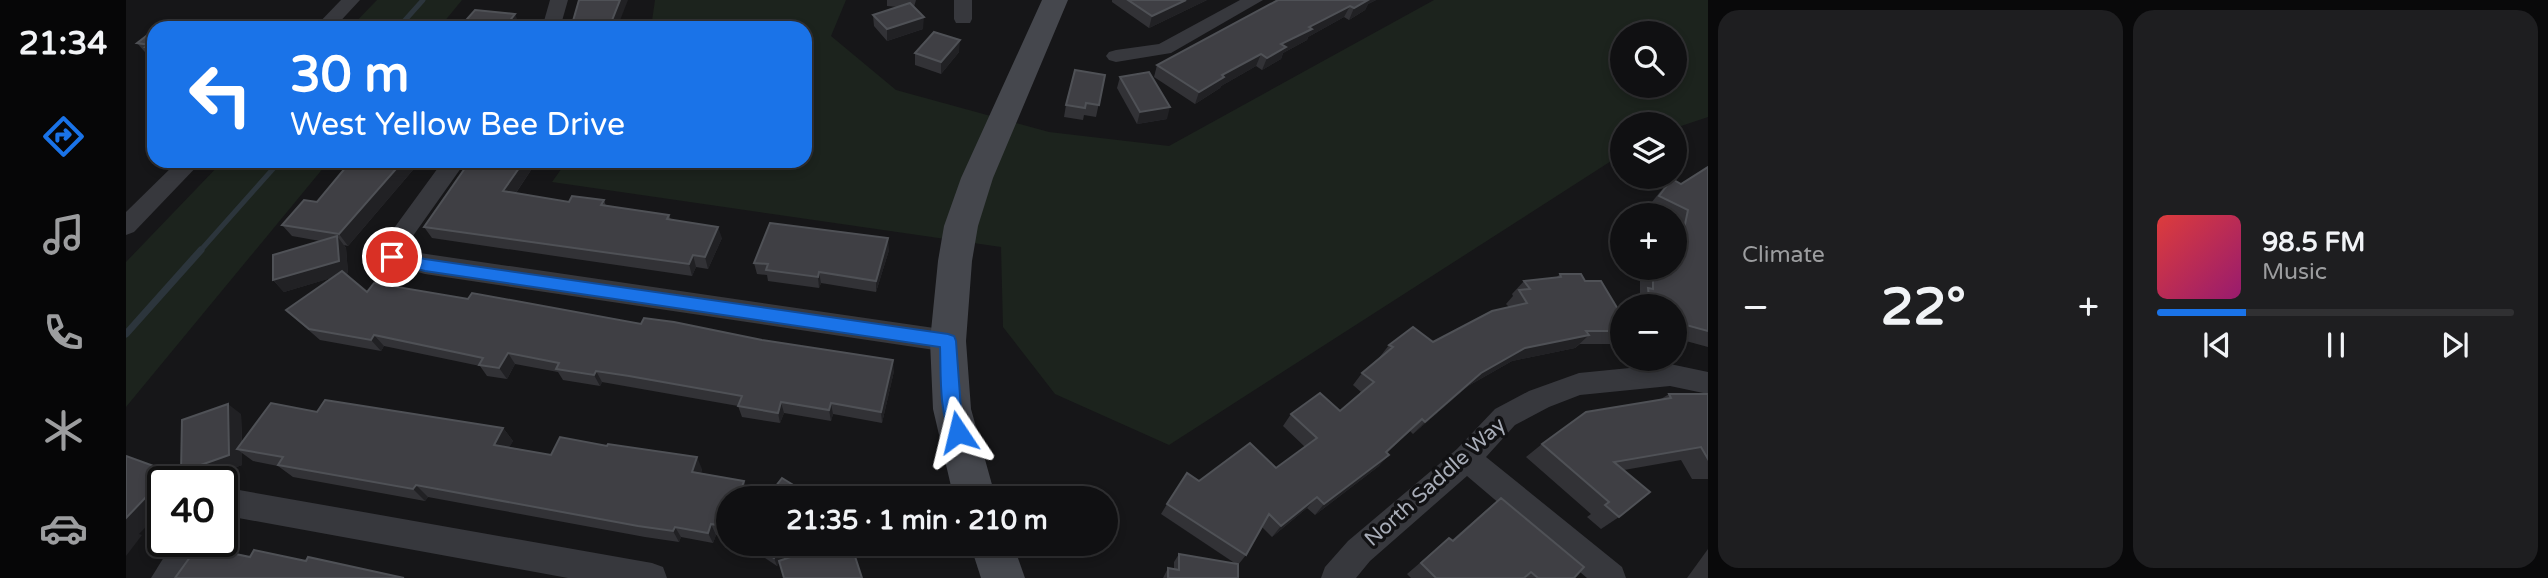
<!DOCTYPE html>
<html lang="en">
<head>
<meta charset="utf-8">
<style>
  body { margin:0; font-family:"Varela Round",sans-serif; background:#1e1e20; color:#f1f3f6; height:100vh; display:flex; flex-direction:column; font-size:26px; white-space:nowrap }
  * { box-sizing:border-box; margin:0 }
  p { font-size:23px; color:#9c9d9f }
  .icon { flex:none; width:38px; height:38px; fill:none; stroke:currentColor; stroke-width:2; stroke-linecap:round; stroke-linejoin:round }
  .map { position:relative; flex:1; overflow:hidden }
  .side { display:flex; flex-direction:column; gap:10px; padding:10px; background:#09090a; width:840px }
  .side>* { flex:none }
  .guide { position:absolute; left:21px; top:21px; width:665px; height:147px; border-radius:21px; box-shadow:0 4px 10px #0003,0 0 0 2px #303032; background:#1a73e8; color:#fff; overflow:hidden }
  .controls { position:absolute; left:1484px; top:21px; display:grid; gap:14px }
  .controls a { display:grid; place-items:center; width:77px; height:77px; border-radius:50%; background:#101012; box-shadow:0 4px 10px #0003,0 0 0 2px #303032; font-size:35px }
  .speed { position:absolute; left:21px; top:466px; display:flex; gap:14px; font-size:35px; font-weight:700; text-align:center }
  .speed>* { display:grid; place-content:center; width:91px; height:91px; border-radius:50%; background:#101012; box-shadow:0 4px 10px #0003,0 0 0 2px #303032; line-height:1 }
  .speed .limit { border:4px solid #111; border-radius:10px; background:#fff; color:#111 }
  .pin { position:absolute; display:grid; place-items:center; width:60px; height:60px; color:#fff; margin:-30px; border:4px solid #fff; border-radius:50%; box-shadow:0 2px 7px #0007 }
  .me { position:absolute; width:77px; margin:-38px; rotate:350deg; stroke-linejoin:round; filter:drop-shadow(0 0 5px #0008) }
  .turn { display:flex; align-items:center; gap:24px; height:147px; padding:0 28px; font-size:32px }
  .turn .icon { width:91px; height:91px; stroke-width:2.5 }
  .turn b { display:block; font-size:49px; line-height:60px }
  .big { font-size:52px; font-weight:700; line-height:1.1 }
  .side .card { flex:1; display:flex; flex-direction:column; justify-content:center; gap:10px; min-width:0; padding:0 24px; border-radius:21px; background:#1e1e20 }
  .song { display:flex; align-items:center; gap:21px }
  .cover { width:84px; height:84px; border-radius:10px; background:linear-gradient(135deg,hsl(0 70% 55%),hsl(320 70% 35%)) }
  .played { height:7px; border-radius:4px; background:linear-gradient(90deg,#1a73e8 25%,#303032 25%) }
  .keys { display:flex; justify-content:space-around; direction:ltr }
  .heat { display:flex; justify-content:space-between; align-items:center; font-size:38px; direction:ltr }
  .side .tiles { flex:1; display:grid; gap:10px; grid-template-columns:repeat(2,1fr) }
  .trip { position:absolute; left:590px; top:486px; width:402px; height:70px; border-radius:35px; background:#101012; box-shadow:0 4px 10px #0003,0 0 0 2px #303032; font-weight:700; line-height:70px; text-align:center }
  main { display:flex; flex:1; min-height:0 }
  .menu { display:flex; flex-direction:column; width:126px; justify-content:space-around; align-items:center; background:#060607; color:#9c9d9f }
  .menu .icon { width:49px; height:49px }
  .menu .on { color:#1a73e8 }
  .menu b { font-size:32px; color:#f1f3f6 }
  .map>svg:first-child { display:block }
  .green { fill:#1c231d; fill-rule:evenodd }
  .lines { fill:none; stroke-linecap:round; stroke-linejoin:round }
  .stream-far1 { stroke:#2c353c; stroke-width:5 }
  .stream { stroke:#2c353c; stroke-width:7 }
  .street { fill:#37383d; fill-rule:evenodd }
  .secondary { fill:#45474d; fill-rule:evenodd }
  .wall { fill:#323236 }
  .shaded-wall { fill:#212124 }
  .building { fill:#3f3f44; stroke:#4f5156; stroke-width:2 }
  .route { fill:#1a73e8; stroke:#114b97; stroke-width:2 }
  .labels { text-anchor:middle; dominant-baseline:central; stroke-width:7; stroke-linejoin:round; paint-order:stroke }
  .street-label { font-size:21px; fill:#a8adb8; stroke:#111113 }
</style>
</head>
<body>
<main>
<nav class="menu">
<b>21:34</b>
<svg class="icon on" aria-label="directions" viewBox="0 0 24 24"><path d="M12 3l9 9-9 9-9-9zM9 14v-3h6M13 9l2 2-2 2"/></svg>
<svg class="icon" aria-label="music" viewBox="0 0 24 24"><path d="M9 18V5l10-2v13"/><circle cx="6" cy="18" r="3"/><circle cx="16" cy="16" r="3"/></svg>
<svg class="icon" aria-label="phone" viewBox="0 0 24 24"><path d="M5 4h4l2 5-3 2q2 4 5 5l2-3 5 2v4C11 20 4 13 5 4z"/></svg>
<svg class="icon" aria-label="climate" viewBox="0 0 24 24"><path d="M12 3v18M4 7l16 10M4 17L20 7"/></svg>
<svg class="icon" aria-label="car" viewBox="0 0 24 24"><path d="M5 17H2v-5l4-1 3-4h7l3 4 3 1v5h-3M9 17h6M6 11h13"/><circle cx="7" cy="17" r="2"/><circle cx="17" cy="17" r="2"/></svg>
</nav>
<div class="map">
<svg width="1582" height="578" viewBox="0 0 1582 578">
  <rect width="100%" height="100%" fill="#161618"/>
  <!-- green -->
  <g class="green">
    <path d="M251,0h85l-23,28h-89z"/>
    <path d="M529,0h191l-15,36 65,54 153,42 120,14 265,-146h274v117l-33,11v-4h-53v30l-453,291 -114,-51 -52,-67 -2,-80 -449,-65 15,-21h238v-133h-154zM1496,33h53v53h-53z"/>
    <path d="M97,161h106l-203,246v-145z"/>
  </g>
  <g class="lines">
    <!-- stream-far1 -->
    <g class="stream-far1">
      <path d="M272,28l25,-28"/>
      <path d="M74,251l80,-90"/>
    </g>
    <!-- stream -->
    <path class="stream" d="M0,334l75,-84"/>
    <!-- street -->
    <g class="street">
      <path d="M215,0h19l-26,28h-20z"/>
      <path d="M424,0h18l-8,28h-18z"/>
      <path d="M828,0h18v19l-2,4h-14l-2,-4z"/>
      <path d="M1114,0h23l-92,53 -55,9 -7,-2 -3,-4 3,-4 7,-2 43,-6z"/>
      <path d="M52,161h24l-68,71 -8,3v-23z"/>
      <path d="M317,161h23l-58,82 -2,8 542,79 9,4 4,7 -4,7 -9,4 -523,-78 -41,-11 -4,-6 9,-22z"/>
      <path d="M1544,364l38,8v22l-38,-8 -90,9 -31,12 -34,18 -29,32 136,110 4,11h-39l-120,-102 -97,85 -14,17h-35l4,-11 23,-26 109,-92 38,-40 34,-18 50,-18z"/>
      <path d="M96,487l430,76 11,4 4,11h-99l-346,-63z"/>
      <path d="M48,541h33l-23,37h-33z"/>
    </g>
    <!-- secondary -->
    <g class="secondary">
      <path d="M916,0h26l-75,178 -15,48 -6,35 -6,80 5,68 25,90h-42l-21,-90 -3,-68 8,-80 6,-35 17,-48z"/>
      <path d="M844,544h43l12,34h-44z"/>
    </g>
  </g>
  <!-- wall -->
  <g class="wall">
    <path d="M761,0h29l-2,7 9,22 -36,12 -13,-15 -1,-11 25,-8 -11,-1z"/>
    <path d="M986,0h95l-58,28 -37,-26z"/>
    <path d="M1152,0h98l-8,4 -3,6 -16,10 -5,-3 -36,20 -1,3 -24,13 -2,6 -19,11 -6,-4 -35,20 -1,2 -25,16 -41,-27 3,-12z"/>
    <path d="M28,30v30h-2l-15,-17z"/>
    <path d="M833,52l-18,22 -26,-9v-12z"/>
    <path d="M979,75l-9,42 -12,-2 -1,5 -19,-3 2,-12z"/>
    <path d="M994,77l47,42 -30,5 -20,-36z"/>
    <path d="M344,161h67l-21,32 53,9 35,-2 2,6 63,9 2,5 51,18 -14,31 -12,-2 -4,9 -260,-38 -8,-11z"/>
    <path d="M292,164l-70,82 -4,-1 2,3 2,25 -3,1 22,18 527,79 -12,52 -49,-9 -2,7 -47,-8 -4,10 -38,-6 -4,-11 -136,-24 -2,4 -37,-6 -5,-8 -43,-8 -8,15 -20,-3 -7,-10 -96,-20 -3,5 -61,-11 -22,-19 -12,-11 48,-33 -50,15 -11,-12 47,-39 -28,-5 -10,-11 35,-23z"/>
    <path d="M1582,167v180l-33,-9v-32h-40v-6l5,-4v-28h35v-53h-15l-13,-7 13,-16 12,-13 9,5z"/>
    <path d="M763,250l-13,42 -55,-9 -2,5 -51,-7 -1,-6 -10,-1 -3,-11z"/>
    <path d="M1434,274l25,7 37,35v23l-5,5h-37l-5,4 -63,13 -44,25 -55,48 -3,-3 -23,22 -8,13 -64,49 -8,-7 -35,29 -10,-10 -16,28 -8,10v13h-75l5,-10 6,1v-7l5,-8 57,10 -75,-50 6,-10 32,-23 77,-13 29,-21 -22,-21 8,-12 49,-3 21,-19 -8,-7 9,-12 18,-15h-1l10,-13 44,-3 76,-35 -3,-3 7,-8 -1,-2 12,-13 32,-3z"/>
    <path d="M1543,394h39v85h-16l-11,-19 -57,10 -5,47 -18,12 -14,-12 4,-3 -65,-57 16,-13 119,-45z"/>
    <path d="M191,412l186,16 10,13 -4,6 42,8 151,14 -1,4 43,8 4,12 -20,6v38l-12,-2 -3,8 -32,-6 -2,5 -34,-5 -217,-40 -3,4 -132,-24 -15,-11 -25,-5 -11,-8v12l-45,16h-3l-13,-9 60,-58 1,29z"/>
    <path d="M1375,498l73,80h-163l-4,-4 42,-36 3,2 34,-30z"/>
    <path d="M618,544h49l-16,22z"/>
    <path d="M1582,549v29h-21z"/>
  </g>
  <!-- shaded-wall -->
  <g class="shaded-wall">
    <path d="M494,0h8l-11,28h-8z"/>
    <path d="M1060,0h21l-58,28 3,-12z"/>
    <path d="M1239,0h11l-8,4 -3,6 -16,10 5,-12z"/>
    <path d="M1224,6l-6,11 -36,20 -1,3 -24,13 -2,6 -19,11 5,-12 14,-14 28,-17z"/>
    <path d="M389,14l5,12 -1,2h-15z"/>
    <path d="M798,17l-1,12 -36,12v-12z"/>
    <path d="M834,40l-1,12 -18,22v-12z"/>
    <path d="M1135,54l-5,12 -35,20 -1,2 -25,16 4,-12 23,-17z"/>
    <path d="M1044,107l-3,12 -30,5 3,-12z"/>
    <path d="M277,161h13l2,3 -70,82 -9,-12z"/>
    <path d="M398,161h13l-28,42 -6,-12z"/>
    <path d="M592,227l4,11 -14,31 -3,-12z"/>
    <path d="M211,236l9,12 2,25 -64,19 -11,-12z"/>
    <path d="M762,238l1,12 -13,42v-11z"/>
    <path d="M567,255l3,12 -4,9 -3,-12z"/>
    <path d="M693,272l2,11 -2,5 -1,-11z"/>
    <path d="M248,335l10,11 -3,5 -10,-11z"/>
    <path d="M1463,335l-14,13 -63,13 -44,25 -55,48 12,-12 56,-49 44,-25z"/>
    <path d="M382,353l7,11 -8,15 -8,-11z"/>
    <path d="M767,360l1,11 -12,52 -1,-11z"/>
    <path d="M470,371l6,11 -2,4 -6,-11z"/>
    <path d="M655,402l3,11 -4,10 -2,-10z"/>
    <path d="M705,403l2,11 -2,7 -2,-11z"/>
    <path d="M102,404l13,10 1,36 -5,-1 5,4v12l-45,16h-3l-13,-9z"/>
    <path d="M1296,419l-12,12 -35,32 11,-11z"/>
    <path d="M377,428l10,13 -9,16 -10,-12z"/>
    <path d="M1263,455l-10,11 -64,49 9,-11z"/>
    <path d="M571,457l5,12 -4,14 -6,-11z"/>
    <path d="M44,472l13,9h-20v28l-24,25 3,1 -16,21v-38z"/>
    <path d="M618,481l4,12 -2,6h-8z"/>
    <path d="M290,485l12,12 -3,4 -12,-12z"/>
    <path d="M1191,497l-10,11 -35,29 9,-11z"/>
    <path d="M585,524l5,11 -3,8 -5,-10z"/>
    <path d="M549,527l6,10 -2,5 -6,-11z"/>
    <path d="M658,544h9l-16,22 -3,-8z"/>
  </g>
  <!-- building -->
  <g class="building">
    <path d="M453,0h41l-11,28h-38z"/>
    <path d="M1002,0h58l-34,16z"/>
    <path d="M1152,0h90l-14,8 -4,-2 -41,21 3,2 -31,15 5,3 -19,11 -6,-4 -39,21 2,2 -25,15 -42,-27z"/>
    <path d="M784,3l14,14 -37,12 -14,-14z"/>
    <path d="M349,10l40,4 -11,14h-45z"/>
    <path d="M37,22l42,6h-49z"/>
    <path d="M28,30v18l-8,-1 4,-2 -13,-2z"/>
    <path d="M808,32l26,8 -19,22 -26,-9z"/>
    <path d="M949,70l30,5 -6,30 -13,-2 -1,5 -19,-3z"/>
    <path d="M1023,72l21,35 -30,5 -20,-35z"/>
    <path d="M225,161h52l-64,73 -57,-9 22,-25 13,2z"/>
    <path d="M344,161h54l-21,30 66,11 3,-6 32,4 -3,5 68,10 -2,4 51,8 -13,30 -12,-2 -4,9 -265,-37z"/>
    <path d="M1582,167v164l-33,-9v-16h-25l-2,-18 5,1v-21h22v-16l4,1 9,-43 -29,-14 13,-17 9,5z"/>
    <path d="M644,223l118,15 -12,43 -57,-9 -1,5 -52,-7 2,-6 -14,-1z"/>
    <path d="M211,236l2,25 -66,19v-25z"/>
    <path d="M216,271l25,21 7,-9 94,16 4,-6 169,31 3,-6 30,4 88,18 131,20 -12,52 -50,-9 -2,7 -48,-8 -3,11 -40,-7 4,-10 -113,-20 -33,-5 -2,4 -38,-6 3,-6 -51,-10 -9,15 -20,-3 4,-7 -109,-23 -3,5 -62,-11 -23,-19z"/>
    <path d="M1434,274h21l4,7h16l21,35v15h-36l3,4 -64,13 -44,25 -56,49 -3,-3 -36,33 3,3 -65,49 -7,-7 -36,29 -12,-12 -23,41 -79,-51 20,-31 12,8 51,-38 26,25 41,-30 -26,-24 29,-21 20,18 34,-29 -12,-9 31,-26 -4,-2 24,-18 20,15 59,-31 35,-8 -8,-13 11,-1 -6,-8 37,-4z"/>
    <path d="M1543,394h39v65l-7,-12 -87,15 36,30 -31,25 -14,-12 4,-3 -67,-58 44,-32 85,-14z"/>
    <path d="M199,400l178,28 -9,17 57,10 9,-18 47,9 1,-2 89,13 -5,15 52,9 -6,18h-10v28l-17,-3 -3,9 -33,-6 -2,4 -35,-5 -222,-41 -3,4 -135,-24 5,-8 -46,-8 34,-46 46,9z"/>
    <path d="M102,404l1,51 -48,17 1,-52z"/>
    <path d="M0,456l44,16 -44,46z"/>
    <path d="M656,478l34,21h-50z"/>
    <path d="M1375,498l83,69 -10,11h-36l-7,-6 -7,6h-88l-15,-15 28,-25 4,3z"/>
    <path d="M628,544h30l-10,14z"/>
    <path d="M702,544h23l11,34h-78l-5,-17z"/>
    <path d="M72,546l52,11 4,-7 52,11 2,-4 96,21h-229z"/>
    <path d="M1053,554l59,10v14h-70v-10l11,2z"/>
  </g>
  <!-- route -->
  <path class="route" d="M266,251l33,8 523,75 6,2 2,5 5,68 6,23 -3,5 -6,3 -7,-3c-12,-27 -10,-61 -11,-90l-515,-76 -38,-10 -2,-4z"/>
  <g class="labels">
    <!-- street labels -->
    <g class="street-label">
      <text transform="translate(1309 482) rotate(-42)">North Saddle Way</text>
    </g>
  </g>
</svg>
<div class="controls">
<a><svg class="icon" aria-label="search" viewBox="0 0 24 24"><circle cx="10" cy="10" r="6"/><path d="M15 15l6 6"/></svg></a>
<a><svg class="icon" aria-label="layers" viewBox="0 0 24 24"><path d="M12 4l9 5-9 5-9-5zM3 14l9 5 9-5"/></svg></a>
<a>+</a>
<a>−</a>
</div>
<div class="speed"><div class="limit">40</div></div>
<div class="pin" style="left:266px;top:257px;background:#d93025"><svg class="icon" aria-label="arrive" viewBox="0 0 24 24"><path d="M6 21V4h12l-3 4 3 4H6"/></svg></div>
<svg class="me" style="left:832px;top:432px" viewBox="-20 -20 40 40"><path d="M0-17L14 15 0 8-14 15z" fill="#1a73e8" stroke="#fff" stroke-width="4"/></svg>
<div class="trip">21:35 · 1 min · 210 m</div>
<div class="guide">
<div class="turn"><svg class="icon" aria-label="left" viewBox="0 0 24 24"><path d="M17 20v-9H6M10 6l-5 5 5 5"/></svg><div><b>30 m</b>West Yellow Bee Drive</div></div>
</div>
</div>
<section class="side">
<div class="tiles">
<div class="card"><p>Climate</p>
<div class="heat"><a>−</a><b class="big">22°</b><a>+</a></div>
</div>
<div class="card">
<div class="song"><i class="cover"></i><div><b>98.5 FM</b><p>Music</p></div></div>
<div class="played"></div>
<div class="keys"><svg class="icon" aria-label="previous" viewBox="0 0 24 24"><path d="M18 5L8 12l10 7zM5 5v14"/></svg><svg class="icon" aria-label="pause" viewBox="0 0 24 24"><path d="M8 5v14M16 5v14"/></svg><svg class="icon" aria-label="next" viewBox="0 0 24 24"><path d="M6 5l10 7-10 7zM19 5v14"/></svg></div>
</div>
</div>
</section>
</main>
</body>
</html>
